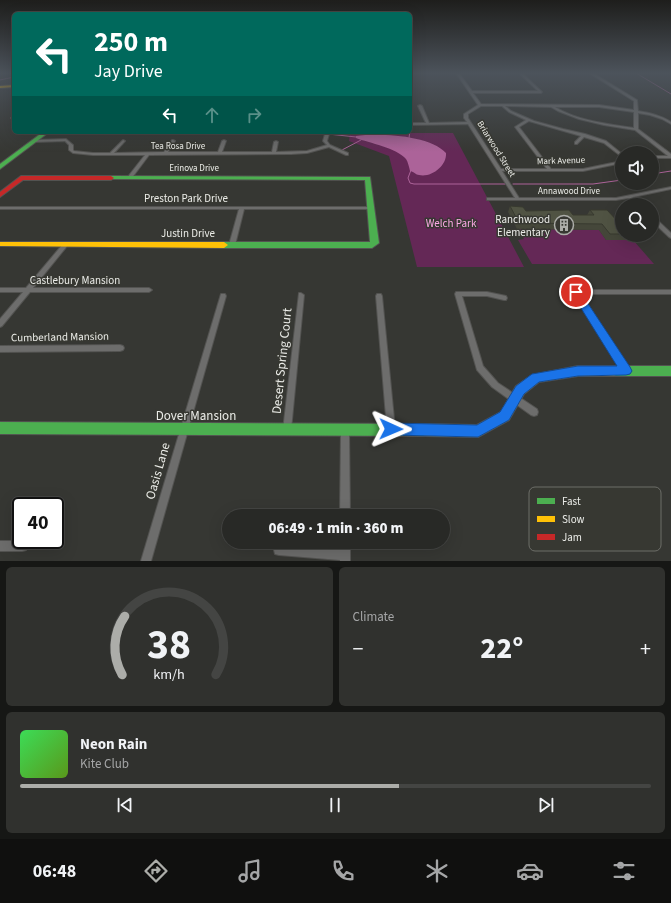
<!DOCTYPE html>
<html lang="en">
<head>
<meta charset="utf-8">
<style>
  body { margin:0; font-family:"Source Sans 3",sans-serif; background:#30312e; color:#f1f3f6; height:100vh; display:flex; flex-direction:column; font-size:15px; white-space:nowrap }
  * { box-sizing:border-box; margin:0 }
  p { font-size:13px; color:#a5a6a7 }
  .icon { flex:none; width:22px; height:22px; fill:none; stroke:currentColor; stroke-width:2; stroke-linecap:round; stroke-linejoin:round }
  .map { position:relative; height:561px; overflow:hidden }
  .sheet { display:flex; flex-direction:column; gap:6px; padding:6px; background:#161715; flex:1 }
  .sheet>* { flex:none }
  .banner { position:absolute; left:12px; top:12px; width:400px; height:122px; border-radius:6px; box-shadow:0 4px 16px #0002,0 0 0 1px #444543; background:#00695c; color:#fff; overflow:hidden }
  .controls { position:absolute; left:615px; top:146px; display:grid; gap:8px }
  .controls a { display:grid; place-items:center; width:44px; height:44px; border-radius:50%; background:#282926; box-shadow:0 4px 16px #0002,0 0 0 1px #444543; font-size:20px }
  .speed { position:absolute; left:12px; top:497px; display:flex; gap:8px; font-size:20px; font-weight:700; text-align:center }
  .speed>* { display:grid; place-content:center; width:52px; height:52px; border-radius:50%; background:#282926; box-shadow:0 4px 16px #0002,0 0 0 1px #444543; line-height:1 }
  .speed .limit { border:2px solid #111; border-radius:6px; background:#fff; color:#111 }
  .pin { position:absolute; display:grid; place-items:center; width:34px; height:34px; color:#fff; margin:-17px; border:2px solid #fff; border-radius:50%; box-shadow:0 1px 4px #0007 }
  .me { position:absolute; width:44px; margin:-22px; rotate:91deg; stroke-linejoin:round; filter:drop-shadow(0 0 3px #0008) }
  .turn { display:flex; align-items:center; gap:14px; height:84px; padding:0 16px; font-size:18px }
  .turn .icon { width:52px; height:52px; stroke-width:2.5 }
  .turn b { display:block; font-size:28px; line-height:34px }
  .lanes { display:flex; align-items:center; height:38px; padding:0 16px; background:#0003; justify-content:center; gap:20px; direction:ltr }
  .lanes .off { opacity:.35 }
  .big { font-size:30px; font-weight:800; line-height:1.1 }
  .sheet .tile { flex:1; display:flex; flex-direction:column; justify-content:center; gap:6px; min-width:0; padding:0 14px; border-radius:6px; background:#30312e }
  .sheet .dial { align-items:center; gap:0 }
  .dial svg { height:104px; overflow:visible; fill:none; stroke:#444543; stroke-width:7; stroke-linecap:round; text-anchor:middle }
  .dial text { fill:#f1f3f6; stroke:none }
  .song { display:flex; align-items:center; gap:12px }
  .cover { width:48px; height:48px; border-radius:6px; background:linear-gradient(135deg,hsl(130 70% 55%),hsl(90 70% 35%)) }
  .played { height:4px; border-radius:2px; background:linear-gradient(90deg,#acada9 60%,#444543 60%) }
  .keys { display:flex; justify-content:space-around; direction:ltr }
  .heat { display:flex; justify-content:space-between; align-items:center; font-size:22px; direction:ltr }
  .sheet .tiles { flex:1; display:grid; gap:6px; grid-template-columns:1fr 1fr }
  .tile:last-child { grid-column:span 2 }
  .trip { position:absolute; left:222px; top:509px; width:228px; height:40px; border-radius:20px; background:#282926; box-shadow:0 4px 16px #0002,0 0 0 1px #444543; font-weight:800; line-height:40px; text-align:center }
  .tab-bar { display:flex; height:64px; justify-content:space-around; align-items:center; background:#10100f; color:#a5a6a7 }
  .tab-bar .icon { width:28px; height:28px }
  .tab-bar .on { color:#acada9 }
  .tab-bar b { font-size:18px; color:#f1f3f6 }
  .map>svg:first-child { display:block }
  .green { fill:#642856 }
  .water { fill:#ac6399 }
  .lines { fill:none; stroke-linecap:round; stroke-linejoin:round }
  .stream { stroke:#ac6399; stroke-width:1 }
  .street-casing { stroke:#535351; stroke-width:2 }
  .fast-casing { stroke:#535351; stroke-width:2 }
  .slow-casing { stroke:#535351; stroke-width:2 }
  .jam-casing { stroke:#535351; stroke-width:2 }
  .street { fill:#6d6d6c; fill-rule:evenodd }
  .fast { fill:#4caf50; fill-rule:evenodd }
  .slow { fill:#ffc107; fill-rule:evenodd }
  .jam { fill:#c62828; fill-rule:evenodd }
  .wall { fill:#45473a }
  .building { fill:#505343; stroke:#383a2f }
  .route { fill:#1a73e8; stroke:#114b97 }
  .labels { text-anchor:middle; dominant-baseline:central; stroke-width:3; stroke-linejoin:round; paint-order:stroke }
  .far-street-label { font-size:9px; fill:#ebece8; stroke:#373832 }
  .street-label { font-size:11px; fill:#ebece8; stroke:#373832 }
  .poi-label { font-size:11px; fill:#ebece8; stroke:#373832; text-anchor:end }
  .park-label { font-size:11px; fill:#fda8e6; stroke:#373832 }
  .near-street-label { font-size:13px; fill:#ebece8; stroke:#373832 }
  .key { fill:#373832; stroke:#6d6e69; stroke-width:1 }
  .key-label { font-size:11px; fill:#ebece8 }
</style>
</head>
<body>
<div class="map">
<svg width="671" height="561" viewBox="0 0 671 561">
  <rect width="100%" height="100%" fill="#363733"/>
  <!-- green -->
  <g class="green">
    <path d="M350,133h103l71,134h-107l-28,-111 -40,-15z"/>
    <path d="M517,229l82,1 7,10h27l21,24h-122l-14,-24 6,-1z"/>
  </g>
  <!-- water -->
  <path class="water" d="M356,136c23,-3 73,-1 90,17 1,13 -15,25 -27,22 -3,0 -6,-4 -9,-4 -1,-4 -2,-9 -4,-12 -9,-11 -37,-16 -50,-21z"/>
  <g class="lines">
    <!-- stream -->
    <g class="stream">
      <path d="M636,73l35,21"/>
      <path d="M0,80l14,-3"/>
      <path d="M328,134l28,3"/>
      <path d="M409,138l1,-7"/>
      <path d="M342,150l19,-10"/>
      <path d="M411,170l-3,8 2,5 4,1h91"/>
      <path d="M652,174l19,-3"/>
      <path d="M513,184h80l29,-4"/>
    </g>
    <!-- street casing -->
    <g class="street-casing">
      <g id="street">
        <path d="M459,73l13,18h66l-19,-18h3l20,19 -1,1h-68l8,11 118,1 35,5v-9l-45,-28h4l44,27 1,11c12,2 22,4 33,11v2l-9,-5 -12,-4 -12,-2v16l33,25v4h-19v-2h16l-33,-26 -31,-5 -25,-6 -21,-8 -7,-4 -46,-1 6,5 23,10 29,8 22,5 21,7 16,13v3l-18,-14 -20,-6 -7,7h-2v-2l6,-6 -52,-15 -10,6 32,42h32l39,-8v2l-39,8h-81l17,27h97l55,-11v2l-38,8 8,8h-5l-8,-7 -12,2h-129v-2h28l-47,-74 -58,1v-2h16l-8,-17 2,-1 2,1 7,17 38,-1 -3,-4v-4l14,-9 -22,-32zM481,106h21l7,6 17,8 -11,7 32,42h-46l-33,-51v-4zM555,107h44l35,5v16c-26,-4 -56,-7 -79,-21z"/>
        <path d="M13,117h1v2l-3,-1z"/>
        <path d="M327,132h4l-2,2 -2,7 3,4 18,8v2h-2l-17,-8 -22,6 -16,1 -142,1 -18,24h-2l-2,-1 18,-23h-52l-20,-2 -4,-3v-5l-4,-4 -31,1 -2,-1 2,-1 32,-1 7,6v5l1,1 19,2h17l13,-13 2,1 -11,12 50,-1 8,-12h1l2,1 -7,11h50l4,-11 2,-1 2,1 -4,11h50l2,-10 2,-1 2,1 -2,10 31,-1 20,-6 -4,-4 2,-7z"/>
        <path d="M0,207h371l2,1 -2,1h-127l-9,36 -3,2 -3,-2 10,-36h-239z"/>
        <path d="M652,217h2l17,16v5l-2,-1 -17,-16z"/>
        <path d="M65,243l2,1 1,1 -1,1 -34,42h116l3,2 -3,2h-119l-28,34 -2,1v-8l23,-27h-23v-4h26l37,-44z"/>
        <path d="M574,290h97v4h-90l48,75 1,2 -1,2 -3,1 -3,-1 -49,-79 -1,-2z"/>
        <path d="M456,292h31l19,4 1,2 -1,2h-2l-17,-4h-25l21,70 15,17 39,26 1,3 -1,3 -3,1 -3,-1 -39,-28 -15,-17 -22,-76z"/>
        <path d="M299,293h2l3,2 -13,135 -1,3 -3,1 -3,-1 -1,-3z"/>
        <path d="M221,294h4l1,2 -75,265h-10z"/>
        <path d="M377,294h4l1,2 13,133 -1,3 -3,1 -3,-1 -1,-3 -11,-133z"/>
        <path d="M120,345l3,1 1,2 -1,2 -3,1 -120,1v-6z"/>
        <path d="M345,426l3,1 1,3 1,86h-10l1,-86 1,-3z"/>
        <path d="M0,541h22l4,1 1,4 -1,4 -4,1h-22z"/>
        <path d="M340,542h10v19h-10v-1l-61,-5 -4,-1 -1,-4 1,-4 4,-1 61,4z"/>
      </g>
    </g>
    <!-- fast casing -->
    <g class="fast-casing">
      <g id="fast">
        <path d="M43,132h6l-49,37v-5z"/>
        <path d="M111,176l259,1 9,66 -7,5h-148l-4,-3 4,-3h146l-5,-62 -256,-1v-2z"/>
        <path d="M614,366h57v10h-57l-4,-2 -2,-3 2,-3z"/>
        <path d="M0,422l425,2 4,2 2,4 -2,4 -4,2 -425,-2z"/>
      </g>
    </g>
    <!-- slow casing -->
    <g class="slow-casing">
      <g id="slow">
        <path d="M14,85v2l-14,1v-2z"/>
        <path d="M0,242h224l4,3 -4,3 -224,-2z"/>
        <path d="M578,366h36l4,2 2,3 -2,3 -4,2h-36l-39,6 -15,12 -15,26 -31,17 -53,-1 -4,-2 -2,-4 2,-4 4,-2 52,1 24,-13 15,-26 16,-11z"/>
      </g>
    </g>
    <!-- jam casing -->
    <g class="jam-casing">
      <path id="jam" d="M21,176h90l3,2 -3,2h-88l-23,17v-5z"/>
    </g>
    <!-- street -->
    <use href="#street" class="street"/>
    <!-- fast -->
    <use href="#fast" class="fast"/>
    <!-- slow -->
    <use href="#slow" class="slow"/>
    <!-- jam -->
    <use href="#jam" class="jam"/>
  </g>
  <!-- wall -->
  <path class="wall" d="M510,206l16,5 47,4h14l3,-5 32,16v9h7l-3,5h-20l-7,-10 -82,-1 -9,-17z"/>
  <!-- building -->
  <path class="building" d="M510,206l13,1 3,4 43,-1 4,5h21l-4,-5h17l15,16v8h-12l-8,-10 -83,-1z"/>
  <!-- sky -->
  <linearGradient id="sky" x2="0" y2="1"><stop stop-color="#1e1e1c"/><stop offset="0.48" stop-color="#4c535b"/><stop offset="1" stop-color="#4c535b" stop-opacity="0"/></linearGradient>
  <rect width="671" height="152" fill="url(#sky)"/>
  <!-- route -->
  <path class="route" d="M576,289l3,1 51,77 2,4 -2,3 -4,1 -48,1 -39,6 -15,12 -15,26 -31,17 -87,-2 -4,-2 -2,-4 2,-4 4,-2 86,2 23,-13 16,-26 16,-12 46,-8h39l-46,-74z"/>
  <!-- icons -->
  <defs>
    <g id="building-ring" transform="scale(1)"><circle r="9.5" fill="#373832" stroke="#acada9" stroke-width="1.5"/><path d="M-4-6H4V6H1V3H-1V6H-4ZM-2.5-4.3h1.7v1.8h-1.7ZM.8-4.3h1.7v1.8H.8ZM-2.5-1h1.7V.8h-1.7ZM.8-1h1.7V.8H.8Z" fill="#acada9"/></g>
  </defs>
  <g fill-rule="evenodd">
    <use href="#building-ring" x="564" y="225"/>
  </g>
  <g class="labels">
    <!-- far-street labels -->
    <g class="far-street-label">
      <text x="178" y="146">Tea Rosa Drive</text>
      <text transform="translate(496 149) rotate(58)">Briarwood Street</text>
      <text transform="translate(561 161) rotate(-2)">Mark Avenue</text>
      <text x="194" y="168">Erinova Drive</text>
      <text x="569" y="191">Annawood Drive</text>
    </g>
    <!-- street labels -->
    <g class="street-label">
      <text x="186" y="198">Preston Park Drive</text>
      <text x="188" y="233">Justin Drive</text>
      <text x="75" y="280">Castlebury Mansion</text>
      <text transform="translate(60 337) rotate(-1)">Cumberland Mansion</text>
    </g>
    <!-- poi labels -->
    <g class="poi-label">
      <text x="550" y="219">Ranchwood<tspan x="550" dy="13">Elementary</tspan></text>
    </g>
    <!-- park labels -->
    <g class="park-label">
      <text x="451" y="223">Welch Park</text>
    </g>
    <!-- near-street labels -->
    <g class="near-street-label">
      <text transform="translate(282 361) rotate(-84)">Desert Spring Court</text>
      <text x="196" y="416">Dover Mansion</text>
      <text transform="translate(158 471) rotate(-74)">Oasis Lane</text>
    </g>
  </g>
  <!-- legend -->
  <rect x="529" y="487" width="132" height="64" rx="6" class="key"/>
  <rect x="537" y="498" width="18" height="6" fill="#4caf50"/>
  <rect x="537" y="516" width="18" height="6" fill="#ffc107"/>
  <rect x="537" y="534" width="18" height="6" fill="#c62828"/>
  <g class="key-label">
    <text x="562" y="505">Fast</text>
    <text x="562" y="523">Slow</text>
    <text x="562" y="541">Jam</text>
  </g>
</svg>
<div class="controls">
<a><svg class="icon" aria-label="sound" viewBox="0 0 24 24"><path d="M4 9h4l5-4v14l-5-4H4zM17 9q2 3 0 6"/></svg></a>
<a><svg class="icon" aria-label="search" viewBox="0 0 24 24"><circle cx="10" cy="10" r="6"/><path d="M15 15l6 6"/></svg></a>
</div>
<div class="speed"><div class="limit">40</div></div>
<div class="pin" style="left:576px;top:292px;background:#d93025"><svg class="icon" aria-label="arrive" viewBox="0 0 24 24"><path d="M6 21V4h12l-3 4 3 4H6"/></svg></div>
<svg class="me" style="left:391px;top:429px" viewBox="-20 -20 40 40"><path d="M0-17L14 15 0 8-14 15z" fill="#1a73e8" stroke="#fff" stroke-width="4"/></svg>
<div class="trip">06:49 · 1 min · 360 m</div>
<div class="banner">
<div class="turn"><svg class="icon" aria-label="left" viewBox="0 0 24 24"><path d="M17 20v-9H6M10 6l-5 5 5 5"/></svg><div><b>250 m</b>Jay Drive</div></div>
<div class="lanes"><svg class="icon" aria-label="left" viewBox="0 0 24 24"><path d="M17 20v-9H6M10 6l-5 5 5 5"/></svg><svg class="icon off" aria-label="ahead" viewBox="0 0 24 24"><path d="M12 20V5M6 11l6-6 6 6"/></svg><svg class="icon off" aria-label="right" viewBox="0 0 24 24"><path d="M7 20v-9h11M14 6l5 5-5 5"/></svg></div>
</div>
</div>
<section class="sheet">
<div class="tiles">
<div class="tile dial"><svg viewBox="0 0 100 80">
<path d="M14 69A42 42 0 1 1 86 69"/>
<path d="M14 69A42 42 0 0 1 16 24" stroke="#acada9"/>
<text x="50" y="56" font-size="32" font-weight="700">38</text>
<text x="50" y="72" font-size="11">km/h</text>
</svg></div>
<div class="tile"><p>Climate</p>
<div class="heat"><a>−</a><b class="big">22°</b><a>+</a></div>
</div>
<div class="tile">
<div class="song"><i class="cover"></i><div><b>Neon Rain</b><p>Kite Club</p></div></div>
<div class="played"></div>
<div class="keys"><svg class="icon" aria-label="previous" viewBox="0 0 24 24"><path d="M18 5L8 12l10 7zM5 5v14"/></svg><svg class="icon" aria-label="pause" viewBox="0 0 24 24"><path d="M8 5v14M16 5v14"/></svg><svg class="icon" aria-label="next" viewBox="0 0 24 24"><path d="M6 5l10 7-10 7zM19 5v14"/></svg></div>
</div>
</div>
</section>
<nav class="tab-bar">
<b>06:48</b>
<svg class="icon on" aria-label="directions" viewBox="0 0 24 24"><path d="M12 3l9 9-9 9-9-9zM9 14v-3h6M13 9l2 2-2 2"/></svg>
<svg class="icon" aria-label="music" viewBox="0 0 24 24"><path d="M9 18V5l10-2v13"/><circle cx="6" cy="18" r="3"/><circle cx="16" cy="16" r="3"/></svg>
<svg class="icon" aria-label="phone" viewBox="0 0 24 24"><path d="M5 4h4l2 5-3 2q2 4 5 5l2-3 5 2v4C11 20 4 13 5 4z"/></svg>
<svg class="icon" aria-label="climate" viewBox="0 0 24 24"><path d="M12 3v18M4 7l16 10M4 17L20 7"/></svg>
<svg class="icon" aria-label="car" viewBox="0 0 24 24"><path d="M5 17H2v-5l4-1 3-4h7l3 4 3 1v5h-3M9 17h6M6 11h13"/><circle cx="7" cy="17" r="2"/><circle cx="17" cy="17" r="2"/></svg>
<svg class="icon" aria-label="filters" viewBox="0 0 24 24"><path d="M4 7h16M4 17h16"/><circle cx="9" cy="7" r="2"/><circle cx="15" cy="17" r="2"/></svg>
</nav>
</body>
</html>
